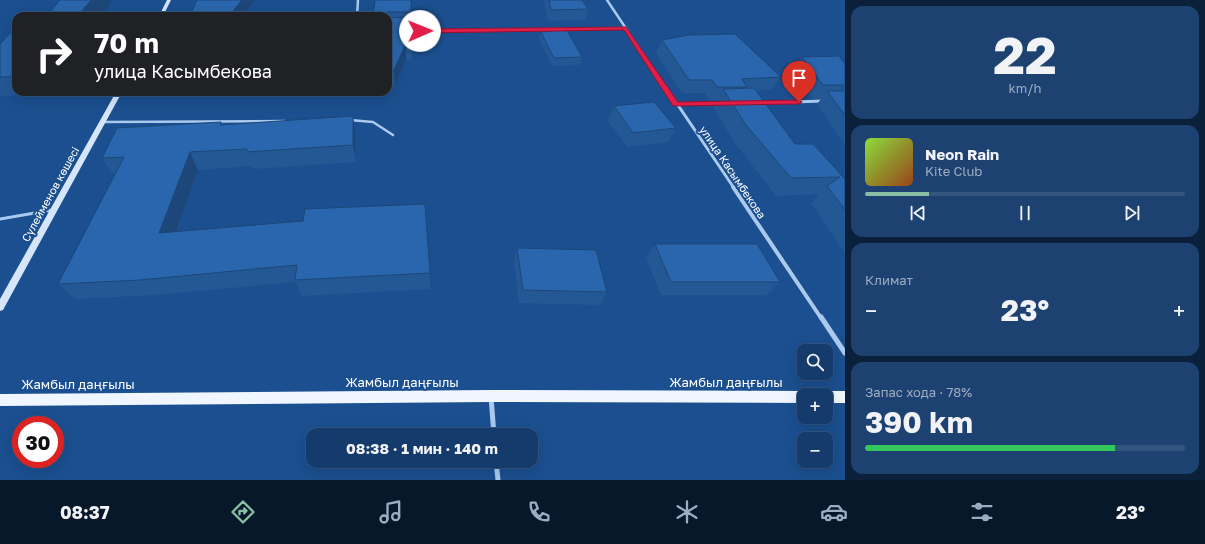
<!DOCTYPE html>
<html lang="ru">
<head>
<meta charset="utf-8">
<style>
  body { margin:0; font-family:"Golos Text",sans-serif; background:#1d4271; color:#f1f3f6; height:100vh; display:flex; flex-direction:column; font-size:15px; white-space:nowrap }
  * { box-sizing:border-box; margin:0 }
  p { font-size:13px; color:#9dadc1 }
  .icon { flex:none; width:22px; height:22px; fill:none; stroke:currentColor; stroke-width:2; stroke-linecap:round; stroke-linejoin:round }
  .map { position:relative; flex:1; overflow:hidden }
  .sheet { display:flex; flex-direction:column; gap:6px; padding:6px; background:#0b203b; width:360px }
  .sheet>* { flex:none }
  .top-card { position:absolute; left:12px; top:12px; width:380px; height:84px; border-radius:12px; box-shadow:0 4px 16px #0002,0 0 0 1px #33557e; background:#202124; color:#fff; overflow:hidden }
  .controls { position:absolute; left:797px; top:344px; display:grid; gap:8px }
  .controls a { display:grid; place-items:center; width:36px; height:36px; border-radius:8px; background:#143b6b; box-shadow:0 4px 16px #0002,0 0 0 1px #33557e; font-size:20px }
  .speed { position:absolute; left:12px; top:416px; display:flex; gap:8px; font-size:20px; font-weight:700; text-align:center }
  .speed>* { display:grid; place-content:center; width:52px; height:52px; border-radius:50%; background:#143b6b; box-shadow:0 4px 16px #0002,0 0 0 1px #33557e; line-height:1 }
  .speed .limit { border:6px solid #d22; background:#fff; color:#111 }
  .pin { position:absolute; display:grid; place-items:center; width:34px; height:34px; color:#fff; margin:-41px -17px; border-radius:50% 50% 50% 0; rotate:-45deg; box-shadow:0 0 4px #0007 }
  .pin .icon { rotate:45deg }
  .me { position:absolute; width:44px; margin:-22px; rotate:89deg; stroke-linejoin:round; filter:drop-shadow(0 0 3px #0008) }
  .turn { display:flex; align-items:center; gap:14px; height:84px; padding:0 16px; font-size:18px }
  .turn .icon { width:52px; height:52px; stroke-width:2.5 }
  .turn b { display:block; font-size:28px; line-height:34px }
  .big { font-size:30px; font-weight:700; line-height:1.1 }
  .sheet .card { flex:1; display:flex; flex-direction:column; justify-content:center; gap:6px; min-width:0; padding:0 14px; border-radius:12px; background:#1d4271 }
  .sheet .dial { align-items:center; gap:0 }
  .dial b { font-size:52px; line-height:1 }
  .song { display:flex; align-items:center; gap:12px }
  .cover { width:48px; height:48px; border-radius:6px; background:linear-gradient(135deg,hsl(90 70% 55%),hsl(20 70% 35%)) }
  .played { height:4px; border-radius:2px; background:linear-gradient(90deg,#8abfa5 20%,#33557e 20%) }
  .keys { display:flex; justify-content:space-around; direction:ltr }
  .heat { display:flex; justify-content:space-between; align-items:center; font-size:22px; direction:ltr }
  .charge { height:6px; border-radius:3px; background:linear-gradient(90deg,#34c759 78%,#33557e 0) }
  .trip { position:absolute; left:306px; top:428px; width:232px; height:40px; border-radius:12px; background:#143b6b; box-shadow:0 4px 16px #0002,0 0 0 1px #33557e; font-weight:700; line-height:40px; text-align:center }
  .menu { display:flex; height:64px; justify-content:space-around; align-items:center; background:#08182b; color:#9dadc1 }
  .menu .icon { width:28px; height:28px }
  .menu .current { color:#8abfa5 }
  .menu b { font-size:18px; color:#f1f3f6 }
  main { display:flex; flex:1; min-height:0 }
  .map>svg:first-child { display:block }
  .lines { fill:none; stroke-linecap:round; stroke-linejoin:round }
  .service-far1 { stroke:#a9c9ee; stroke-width:2.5 }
  .service { stroke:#a9c9ee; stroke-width:3 }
  .minor-far3 { stroke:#a9c9ee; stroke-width:2.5 }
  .minor-far2 { stroke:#a9c9ee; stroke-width:3 }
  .minor-far1 { stroke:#a9c9ee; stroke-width:4 }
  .minor { stroke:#a9c9ee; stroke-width:5 }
  .secondary { fill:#d6e6fa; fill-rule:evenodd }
  .primary { fill:#f0f6ff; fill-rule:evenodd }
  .wall { fill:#245895 }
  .shaded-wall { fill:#1d4779 }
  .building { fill:#2a66ad; stroke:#1d4779 }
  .route { fill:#e11d48; stroke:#92132f }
  .labels { text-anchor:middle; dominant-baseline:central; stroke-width:4; stroke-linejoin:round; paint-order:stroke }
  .street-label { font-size:11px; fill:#fff; stroke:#1b4f8f }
  .near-street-label { font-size:13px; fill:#fff; stroke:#1b4f8f }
</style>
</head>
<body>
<main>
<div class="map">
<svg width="845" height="480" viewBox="0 0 845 480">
  <rect width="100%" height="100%" fill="#1b4f8f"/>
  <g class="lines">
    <!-- service-far1 -->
    <g class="service-far1">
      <path d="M350,120l23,2 20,13"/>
      <path d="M102,122l183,-1"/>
    </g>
    <!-- service -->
    <path class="service" d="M0,219l52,-9"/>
    <!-- minor-far3 -->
    <g class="minor-far3">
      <path d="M607,0l56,84"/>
      <path d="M357,16l1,-16"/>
      <path d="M406,31l220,-3"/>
    </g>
    <!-- minor-far2 -->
    <g class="minor-far2">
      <path d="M663,83l71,105"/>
      <path d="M760,103l63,-2"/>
      <path d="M676,104l43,-1"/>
    </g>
    <!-- minor-far1 -->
    <path class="minor-far1" d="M733,187l88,131"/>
    <!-- minor -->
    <g class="minor">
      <path d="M821,317l24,36"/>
      <path d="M491,397l3,38"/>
      <path d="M496,461l2,19"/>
    </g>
    <!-- secondary -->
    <g class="secondary">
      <path d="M167,0h4l-8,16h-4z"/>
      <path d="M116,92h6l-119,218 -3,1v-12z"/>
    </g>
    <!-- primary -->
    <g class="primary">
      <path d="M491,390l313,1 5,2 1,2h-6v8l-313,-1 -491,4v-12z"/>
      <path d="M826,391h19v12h-19v-8h-6l1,-2z"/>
    </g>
  </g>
  <!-- wall -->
  <g class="wall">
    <path d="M411,0l1,59 -6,1 -11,26h-7v-70h-15z"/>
    <path d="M544,0h38l6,9 -3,11 -37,1z"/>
    <path d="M16,27v65h29l-1,2 -44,2v-52z"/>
    <path d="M541,32l41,25 -2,8 -28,1 -13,-27z"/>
    <path d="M662,40l119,37 -9,12 -16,2 39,53 50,35v75l-34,-51 8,-9 -43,2 -42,-54 -21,-36 3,-6h-7l-4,-7h-23l-26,-40z"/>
    <path d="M802,57l43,7v81l-28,-41 4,-5h-8l-20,-29z"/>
    <path d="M614,106l62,22 -8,14 -41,5 -19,-26z"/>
    <path d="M221,122l1,3 133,9 1,28 -103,7 -1,-3 -54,4 -21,61 253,42v16l-129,7 -5,-14 -142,13 -79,4 -17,-15 56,-109 -12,-17z"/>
    <path d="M655,244l125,38 -14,13h-105l-15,-37z"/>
    <path d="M517,248l90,44 -7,13 -81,-2 -5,-41z"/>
  </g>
  <!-- shaded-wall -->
  <g class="shaded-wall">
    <path d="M91,0h21l-11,16h-23z"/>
    <path d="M242,0h13l-13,16h-13z"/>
    <path d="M387,12v4h-3v-1z"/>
    <path d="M406,43v17l-11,26 -1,-16z"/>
    <path d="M353,116l2,18 1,28 -3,-17z"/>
    <path d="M190,152l8,18 -28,79 -11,-16z"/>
  </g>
  <!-- building -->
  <g class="building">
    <path d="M60,0h31l-13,16h-31z"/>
    <path d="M197,0h45l-13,16h-39z"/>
    <path d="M375,0h36v12h-24l-3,3 2,1h-13z"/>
    <path d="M549,0h33l6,9 -37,1z"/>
    <path d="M411,17v26h-5l-12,27 -6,-1v-51z"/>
    <path d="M16,27v49l-16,1v-33z"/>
    <path d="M566,29l16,28 -28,1 -13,-26z"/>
    <path d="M735,34l46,43 -39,2 5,8h-30l-5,-7h-23l-27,-40 27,-5z"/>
    <path d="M839,56l6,8v21h-22l-21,-28z"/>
    <path d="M754,88l41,56h18l32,35v31l-18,-24 13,-9 -49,1 -45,-53 -23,-36z"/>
    <path d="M827,91h18v24z"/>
    <path d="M654,102l22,26 -43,5 -19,-27z"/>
    <path d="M353,116v29l-106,7v-3l-57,3 -31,81 144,-12 2,-12 120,-5 5,69 -135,7 2,-15 -157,15 -82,4 66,-127 -22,1 15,-30 104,-6 -1,3z"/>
    <path d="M655,244h102l23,38h-109z"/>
    <path d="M517,248l79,2 11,42 -84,-2z"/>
  </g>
  <!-- route -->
  <path class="route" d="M626,27l52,75 121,-2 3,2 -3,2 -126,2 -49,-76 -204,3 -3,-2 3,-2z"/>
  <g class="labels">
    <!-- street labels -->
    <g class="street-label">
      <text transform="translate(733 172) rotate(56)">улица Касымбекова</text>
      <text transform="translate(50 194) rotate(-61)">Сүлейменов көшесі</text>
    </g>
    <!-- near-street labels -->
    <g class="near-street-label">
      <text x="402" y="382">Жамбыл даңғылы</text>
      <text x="726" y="382">Жамбыл даңғылы</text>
      <text x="78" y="384">Жамбыл даңғылы</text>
    </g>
  </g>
</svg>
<div class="controls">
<a><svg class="icon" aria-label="search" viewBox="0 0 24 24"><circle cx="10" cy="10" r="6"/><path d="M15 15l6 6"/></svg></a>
<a>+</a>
<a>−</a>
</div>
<div class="speed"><div class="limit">30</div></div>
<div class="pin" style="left:799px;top:102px;background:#d93025"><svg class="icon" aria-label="arrive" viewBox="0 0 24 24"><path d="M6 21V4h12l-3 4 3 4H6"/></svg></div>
<svg class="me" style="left:420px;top:31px" viewBox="-20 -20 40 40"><circle r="19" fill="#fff"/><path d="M0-13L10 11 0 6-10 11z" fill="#e11d48"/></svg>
<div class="trip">08:38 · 1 мин · 140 m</div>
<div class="top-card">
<div class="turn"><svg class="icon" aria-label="right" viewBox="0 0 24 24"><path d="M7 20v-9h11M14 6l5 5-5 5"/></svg><div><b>70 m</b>улица Касымбекова</div></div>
</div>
</div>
<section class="sheet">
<div class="card dial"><b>22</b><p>km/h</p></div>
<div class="card">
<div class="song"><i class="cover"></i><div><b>Neon Rain</b><p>Kite Club</p></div></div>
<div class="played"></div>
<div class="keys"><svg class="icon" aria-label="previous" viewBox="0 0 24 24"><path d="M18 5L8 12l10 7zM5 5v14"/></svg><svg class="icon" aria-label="pause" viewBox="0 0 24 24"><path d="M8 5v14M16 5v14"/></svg><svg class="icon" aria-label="next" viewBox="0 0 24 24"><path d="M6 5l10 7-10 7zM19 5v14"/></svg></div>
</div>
<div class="card"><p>Климат</p>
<div class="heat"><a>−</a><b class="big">23°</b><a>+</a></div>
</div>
<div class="card"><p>Запас хода · 78%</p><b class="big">390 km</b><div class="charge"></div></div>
</section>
</main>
<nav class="menu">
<b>08:37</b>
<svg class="icon current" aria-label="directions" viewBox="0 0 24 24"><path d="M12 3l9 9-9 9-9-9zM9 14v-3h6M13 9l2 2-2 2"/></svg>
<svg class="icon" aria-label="music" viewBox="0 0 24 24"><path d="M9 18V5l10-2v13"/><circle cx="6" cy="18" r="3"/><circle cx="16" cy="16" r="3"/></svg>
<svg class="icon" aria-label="phone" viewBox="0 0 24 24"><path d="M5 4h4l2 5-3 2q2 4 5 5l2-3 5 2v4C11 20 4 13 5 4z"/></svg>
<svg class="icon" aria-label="climate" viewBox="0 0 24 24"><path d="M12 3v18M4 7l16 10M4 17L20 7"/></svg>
<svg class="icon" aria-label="car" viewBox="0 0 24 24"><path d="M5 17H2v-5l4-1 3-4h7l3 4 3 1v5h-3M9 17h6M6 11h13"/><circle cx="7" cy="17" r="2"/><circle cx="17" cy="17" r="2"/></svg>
<svg class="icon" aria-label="filters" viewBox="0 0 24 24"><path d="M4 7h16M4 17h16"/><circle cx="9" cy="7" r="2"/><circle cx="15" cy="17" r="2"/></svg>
<b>23°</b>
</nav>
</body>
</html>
